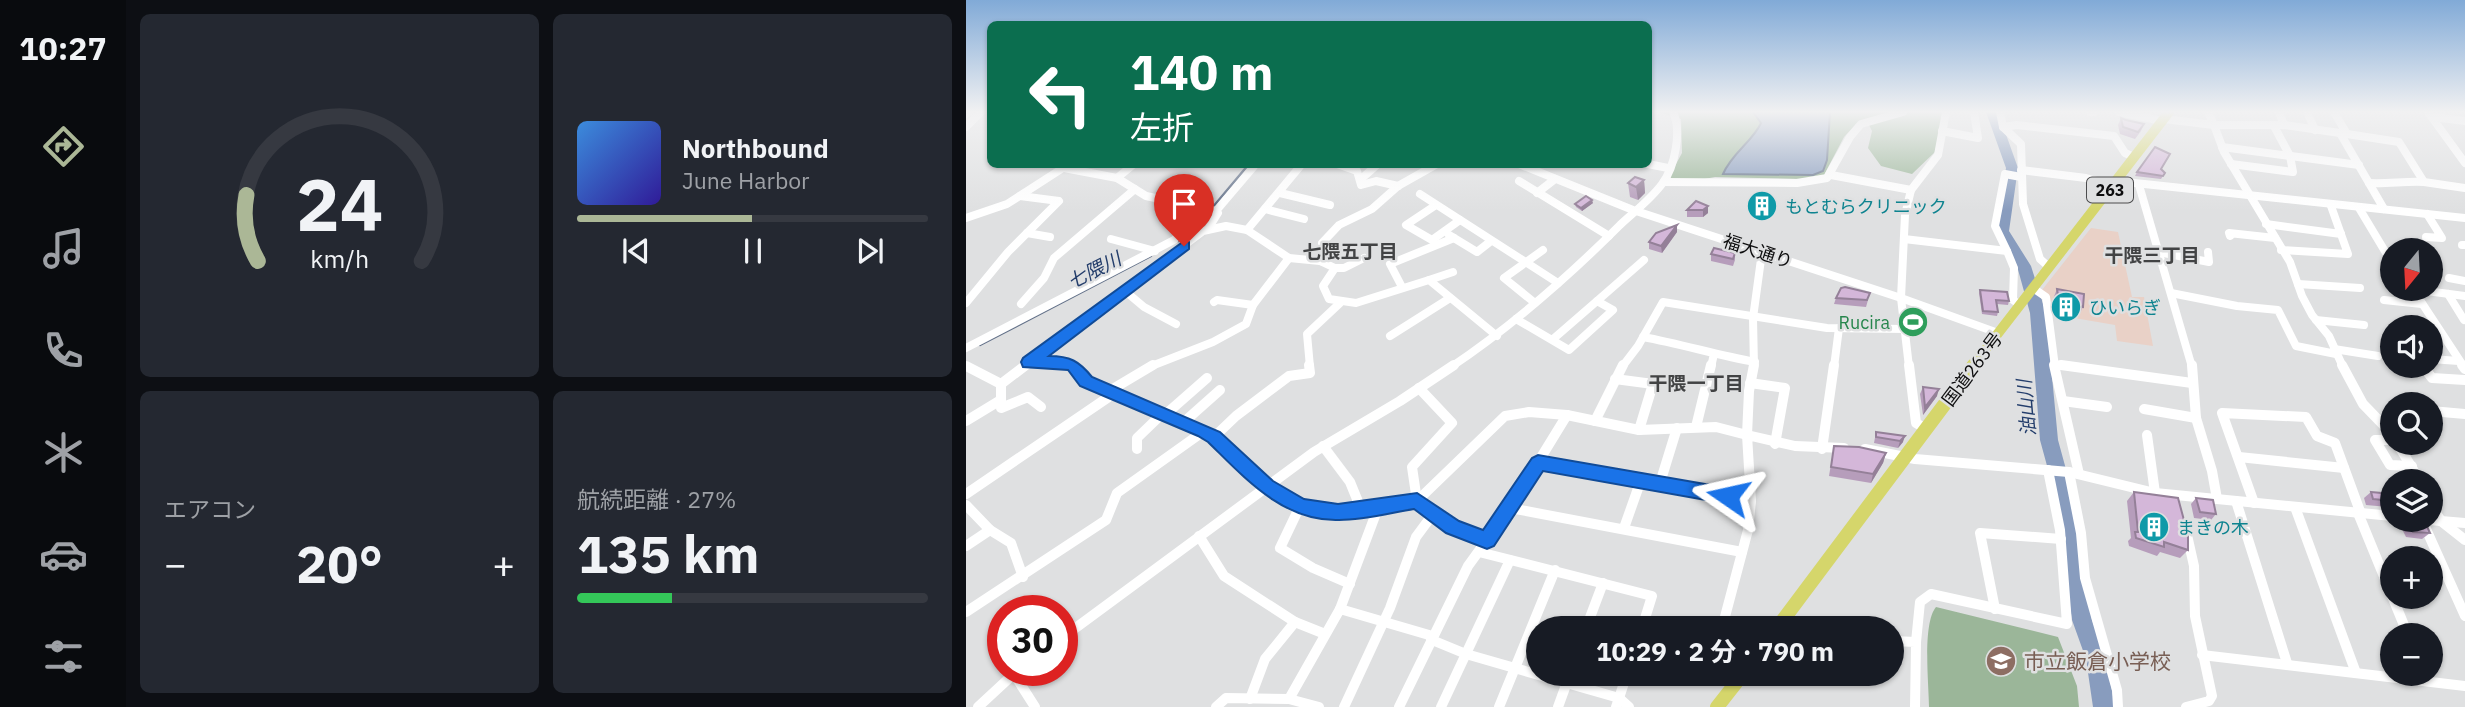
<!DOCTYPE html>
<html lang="ja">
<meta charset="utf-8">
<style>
body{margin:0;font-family:"IBM Plex Sans","Noto Sans JP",sans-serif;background:#242831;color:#f1f3f6;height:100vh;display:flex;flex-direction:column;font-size:26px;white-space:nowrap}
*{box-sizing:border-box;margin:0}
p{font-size:23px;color:#9ea1a6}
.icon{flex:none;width:38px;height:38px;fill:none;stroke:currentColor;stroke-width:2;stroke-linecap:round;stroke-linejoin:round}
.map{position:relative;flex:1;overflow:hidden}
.sheet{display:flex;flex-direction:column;gap:14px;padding:14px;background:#0d0f14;width:840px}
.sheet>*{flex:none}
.top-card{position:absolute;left:21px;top:21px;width:665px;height:147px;border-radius:10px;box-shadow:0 2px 5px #0004;background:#0b6e4f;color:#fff;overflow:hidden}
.needle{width:46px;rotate:198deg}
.controls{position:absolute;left:1414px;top:238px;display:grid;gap:14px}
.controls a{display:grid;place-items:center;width:63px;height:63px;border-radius:50%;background:#171b24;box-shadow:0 2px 5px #0004;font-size:35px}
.speed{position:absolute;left:21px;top:595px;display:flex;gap:14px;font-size:35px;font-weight:700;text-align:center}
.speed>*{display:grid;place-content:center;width:91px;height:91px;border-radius:50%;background:#171b24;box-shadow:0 2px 5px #0004;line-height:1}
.speed .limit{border:10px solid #d22;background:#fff;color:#111}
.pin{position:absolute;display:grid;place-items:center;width:60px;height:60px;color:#fff;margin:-72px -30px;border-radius:50% 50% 50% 0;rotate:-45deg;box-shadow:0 0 7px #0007}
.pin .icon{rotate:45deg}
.me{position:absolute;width:77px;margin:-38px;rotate:281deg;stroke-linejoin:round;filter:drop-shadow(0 0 5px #0008)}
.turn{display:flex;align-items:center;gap:24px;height:147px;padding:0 28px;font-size:32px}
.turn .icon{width:91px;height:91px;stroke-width:2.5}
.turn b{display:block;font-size:49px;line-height:60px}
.big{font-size:52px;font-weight:700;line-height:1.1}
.sheet .widget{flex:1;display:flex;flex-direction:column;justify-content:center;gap:10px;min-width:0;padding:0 24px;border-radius:10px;background:#242831}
.sheet .dial{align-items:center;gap:0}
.dial svg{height:182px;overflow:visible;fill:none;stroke:#363941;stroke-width:7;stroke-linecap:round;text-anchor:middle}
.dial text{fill:#f1f3f6;stroke:none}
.song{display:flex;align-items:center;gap:21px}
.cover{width:84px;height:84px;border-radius:10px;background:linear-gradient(135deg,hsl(210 70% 55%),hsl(250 70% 35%))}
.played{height:7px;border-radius:4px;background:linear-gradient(90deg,#abb796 50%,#363941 50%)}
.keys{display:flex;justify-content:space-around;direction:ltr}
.heat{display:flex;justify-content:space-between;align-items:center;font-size:38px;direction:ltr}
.charge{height:10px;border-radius:5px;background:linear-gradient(90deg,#34c759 27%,#363941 0)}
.sheet .tiles{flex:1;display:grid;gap:14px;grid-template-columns:repeat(2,1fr)}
.trip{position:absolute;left:560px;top:616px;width:378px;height:70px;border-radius:35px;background:#171b24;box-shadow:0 2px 5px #0004;font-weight:700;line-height:70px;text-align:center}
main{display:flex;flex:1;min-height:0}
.dock{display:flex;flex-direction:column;width:126px;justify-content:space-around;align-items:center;background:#090b0e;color:#9ea1a6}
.dock .icon{width:49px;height:49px}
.dock .selected{color:#abb796}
.dock b{font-size:32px;color:#f1f3f6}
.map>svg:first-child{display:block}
.medical{fill:#e9d1c7}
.green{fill:#9bb699}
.water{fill:#889cbe;stroke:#637189;stroke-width:2}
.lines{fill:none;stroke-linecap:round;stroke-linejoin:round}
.stream{stroke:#637189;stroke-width:2.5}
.river{fill:#889cbe;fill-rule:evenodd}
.minor-far1{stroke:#fff;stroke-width:8}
.minor{stroke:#fff;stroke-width:10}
.highway-far1{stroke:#d5d66b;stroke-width:10}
.highway{stroke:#d5d66b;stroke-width:14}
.wall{fill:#b69dbb}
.shaded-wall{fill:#948098}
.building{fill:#d4b7d9;stroke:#948098;stroke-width:2}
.route{fill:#1a73e8;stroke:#114b97;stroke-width:2}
.labels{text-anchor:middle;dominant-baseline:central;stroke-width:5;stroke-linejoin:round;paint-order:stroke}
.shield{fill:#dfe0e1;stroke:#4c4c4d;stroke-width:2}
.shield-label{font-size:16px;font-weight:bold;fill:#0d0d0e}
.culture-label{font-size:18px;fill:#0d838f;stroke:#dfe0e1;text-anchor:start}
.street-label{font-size:18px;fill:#0d0d0e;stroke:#dfe0e1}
.leisure-label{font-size:18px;fill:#27864d;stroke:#dfe0e1;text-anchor:end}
.neighbourhood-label{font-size:19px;font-weight:bold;fill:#424344;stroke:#dfe0e1}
.water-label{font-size:19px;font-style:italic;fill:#233d6b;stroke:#dfe0e1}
.near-education-label{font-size:21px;fill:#785e54;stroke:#dfe0e1;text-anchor:start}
</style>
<main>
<nav class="dock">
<b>10:27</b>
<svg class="icon selected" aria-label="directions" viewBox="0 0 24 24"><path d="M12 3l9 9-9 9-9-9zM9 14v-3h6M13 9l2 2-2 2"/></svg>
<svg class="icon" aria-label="music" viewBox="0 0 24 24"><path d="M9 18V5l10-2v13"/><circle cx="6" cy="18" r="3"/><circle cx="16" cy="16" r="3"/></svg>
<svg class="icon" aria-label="phone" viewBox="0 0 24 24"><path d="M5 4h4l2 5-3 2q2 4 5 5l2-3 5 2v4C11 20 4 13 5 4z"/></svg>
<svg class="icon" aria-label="climate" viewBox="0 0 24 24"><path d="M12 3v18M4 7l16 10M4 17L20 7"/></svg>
<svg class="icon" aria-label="car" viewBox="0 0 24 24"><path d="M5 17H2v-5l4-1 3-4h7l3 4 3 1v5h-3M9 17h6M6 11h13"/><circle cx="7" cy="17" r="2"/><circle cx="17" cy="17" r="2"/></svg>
<svg class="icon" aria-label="filters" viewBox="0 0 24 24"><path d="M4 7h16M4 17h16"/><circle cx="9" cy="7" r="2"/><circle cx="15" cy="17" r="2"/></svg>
</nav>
<section class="sheet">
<div class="tiles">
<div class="widget dial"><svg viewBox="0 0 100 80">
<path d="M14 69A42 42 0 1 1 86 69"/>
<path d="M14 69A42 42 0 0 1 9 40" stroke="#abb796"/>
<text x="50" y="56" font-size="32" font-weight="700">24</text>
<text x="50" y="72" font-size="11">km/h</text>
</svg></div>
<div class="widget">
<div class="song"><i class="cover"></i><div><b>Northbound</b><p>June Harbor</p></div></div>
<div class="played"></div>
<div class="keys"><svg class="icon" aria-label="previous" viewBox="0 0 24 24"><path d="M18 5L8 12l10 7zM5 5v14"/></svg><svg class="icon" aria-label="pause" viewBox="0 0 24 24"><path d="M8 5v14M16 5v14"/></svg><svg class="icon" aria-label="next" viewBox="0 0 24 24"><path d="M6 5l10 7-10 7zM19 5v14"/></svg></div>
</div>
<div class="widget"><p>エアコン</p>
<div class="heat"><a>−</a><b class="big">20°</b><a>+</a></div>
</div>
<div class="widget"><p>航続距離 · 27%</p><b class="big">135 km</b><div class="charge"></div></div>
</div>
</section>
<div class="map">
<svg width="1499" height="707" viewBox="0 0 1499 707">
<rect width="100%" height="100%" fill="#dfe0e1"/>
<!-- medical -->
<polygon class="medical" points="1125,228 1152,232 1166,297 1178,297 1187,346 1151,341 1149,325 1085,314 1084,297 1076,290"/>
<!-- green -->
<g class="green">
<polygon points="693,112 977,112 969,152 946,174 915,166 902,148 906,131 903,125 890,124 878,137 858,175 839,179 749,177 717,183 703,177 716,153 715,119"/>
<path d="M 970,607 L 1092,637 L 1111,686 L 1113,707 L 963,707 C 963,685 956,624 970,607 Z"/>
</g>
<!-- water -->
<path class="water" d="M 787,112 L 864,112 L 861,160 L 857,171 L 847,175 L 757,174 C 766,153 787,141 795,123 Z"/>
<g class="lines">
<!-- stream -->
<g class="stream">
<polyline points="247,207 283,164"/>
<polyline points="212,241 240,215"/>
<polyline points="14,345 185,256"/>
</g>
<!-- river -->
<polygon class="river" points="1020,112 1032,112 1052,168 1043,231 1065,266 1080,313 1092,440 1104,484 1126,620 1140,659 1149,707 1127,707 1120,659 1106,620 1086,484 1074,440 1064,313 1051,266 1029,231 1040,168"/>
<!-- minor-far1 -->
<g class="minor-far1">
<polyline points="1034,112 1037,127 1055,144 1057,204 1074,259 1083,267"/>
<polyline points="1124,112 1128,112"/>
<polyline points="1153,112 1196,121"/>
<polyline points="1242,112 1248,125 1318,125 1381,134 1368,112"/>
<polyline points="1313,112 1318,125"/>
<polyline points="1341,112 1349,130"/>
<polyline points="1462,112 1499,163"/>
<polyline points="0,114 3,112"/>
<polyline points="1467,117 1499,121"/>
<polyline points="1198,119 1248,125 1258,152 1324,262 1336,296 1346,315 1363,336 1377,367"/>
<polyline points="0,127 15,112"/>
<polyline points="1037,127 1051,125 1148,136 1159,153 1168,157"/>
<polyline points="976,131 1012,138 1008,112"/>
<polyline points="1374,133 1418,209"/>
<polyline points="1381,134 1433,142 1458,182 1499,188"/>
<polyline points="1256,147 1393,165"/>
<polyline points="371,164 391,171 395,185 410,181 432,186"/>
<polyline points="553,164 667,210 935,298 1032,333"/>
<polyline points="682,164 702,168"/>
<polyline points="1265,164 1327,172 1324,156 1308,126"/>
<polyline points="98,168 151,178 180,196 250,211"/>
<polyline points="1055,170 1120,178 1147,185"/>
<polyline points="865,175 945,190"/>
<polyline points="151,178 168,164"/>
<polyline points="395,179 412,164"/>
<polyline points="553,181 643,236"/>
<polyline points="1150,181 1499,218"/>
<polyline points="698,182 831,183 861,178 884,137 895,124 937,112"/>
<path d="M 1403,183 C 1422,184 1439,181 1458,182"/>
<polyline points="1173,185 1226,367"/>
<polyline points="314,193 364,205"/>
<polyline points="571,193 589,179"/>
<polyline points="454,194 592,283"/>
<polyline points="470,205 440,225 466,240 494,220"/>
<polyline points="1393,208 1426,263"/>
<polyline points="299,209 338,219"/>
<polyline points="0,218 41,204 100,166"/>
<polyline points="1300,224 1375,234"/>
<polyline points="242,229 252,213 250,211 290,164"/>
<polyline points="281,230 336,164"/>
<polyline points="61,233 84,237"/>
<polyline points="483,235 511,252 525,241"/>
<polyline points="1264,236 1263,233 1309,238"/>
<polyline points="1460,237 1476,238 1461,214"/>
<polyline points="145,239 189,251"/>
<polyline points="938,239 1041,251 1048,268 1047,300 1054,305"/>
<polyline points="1496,245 1499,245"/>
<polyline points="1315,250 1382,254 1365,206"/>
<polyline points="1041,251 1029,226 1039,174 1055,177"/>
<polyline points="1193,252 1243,262 1242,252"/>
<polyline points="354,261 361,250 356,243 373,225 406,209 432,186 471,164"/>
<polyline points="369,268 378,268 398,258"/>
<polyline points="1483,278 1499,281"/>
<polyline points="463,280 487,272"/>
<polyline points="1332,284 1394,288"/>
<polyline points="436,287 424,264 488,238"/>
<polyline points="1067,288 1080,297 1089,367"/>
<polyline points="1445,289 1499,296"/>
<polyline points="159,291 178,307 210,324"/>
<polyline points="1448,291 1498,367"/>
<polyline points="1205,293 1271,306 1312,310 1330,346 1370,354"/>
<polyline points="1482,294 1498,320"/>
<polyline points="1418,300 1456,304"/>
<polyline points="631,301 678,260"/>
<polyline points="248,302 251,300 287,305"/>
<polyline points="0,303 42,252 93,201 54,196"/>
<polyline points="569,303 538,278 577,250"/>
<polyline points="55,304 78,278 88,258 169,189"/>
<polyline points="550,319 603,350 647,310 631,301 586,340"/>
<polyline points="1350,320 1398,325"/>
<polyline points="424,336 484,298"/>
<path d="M 677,337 C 715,344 751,355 789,362"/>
<polyline points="0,348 208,240 241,209"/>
<polyline points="1368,349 1412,356"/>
<polyline points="1465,359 1493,361"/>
<polyline points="63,362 96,362 108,367"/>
<polyline points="1088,364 1108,367"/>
<polyline points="58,367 237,231 260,226 281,230 323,258 354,261 369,268 357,286 363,299 390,303 463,280 531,336"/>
<polyline points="183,367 247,342 280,324 287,305 323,258"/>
<polyline points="344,367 341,334 374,303"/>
<path d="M 485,367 C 546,326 602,277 654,225 C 668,212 685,199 696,184 C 709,167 716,131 707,112"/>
<polyline points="656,367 672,346 697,302 861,328 939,329"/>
<polyline points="745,367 748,354"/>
<polyline points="788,367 787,318 796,252"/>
<polyline points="868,367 873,328"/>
<polyline points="943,367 935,298 939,215 945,190 972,155 980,112"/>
</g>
<!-- minor -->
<g class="minor">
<polyline points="60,365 35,384 35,408 62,397 75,407"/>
<polyline points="104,365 120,382 150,392 248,437 300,486 334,506 372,512 451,501 539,416 563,412 601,415 544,508 502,566 433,707"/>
<polyline points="943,365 950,423 960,429"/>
<polyline points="1088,365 1113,474"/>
<polyline points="1095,365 1226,383"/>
<polyline points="1226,365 1230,418 1246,471 1251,499"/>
<polyline points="1376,365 1397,404 1426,434"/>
<polyline points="1496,365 1499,369"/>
<polyline points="0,366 35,384"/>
<polyline points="1457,366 1466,378 1499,380"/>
<polyline points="649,379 687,384 673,430"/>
<polyline points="784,383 819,388 809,444"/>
<polyline points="145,390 187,365"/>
<polyline points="1097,401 1141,407"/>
<polyline points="1178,409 1230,418"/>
<polyline points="1465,411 1499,414"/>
<polyline points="200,414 241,378"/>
<polyline points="601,415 673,430 750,427 781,435 783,391 788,365"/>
<polyline points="0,421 33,401"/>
<polyline points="629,421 657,365"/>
<polyline points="218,422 254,390"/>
<polyline points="730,427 745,365"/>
<polyline points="1181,435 1189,493"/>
<polyline points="248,437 270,416 323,376 344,373 343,365"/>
<polyline points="1426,440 1409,440 1424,465 1446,466"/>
<polyline points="1431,443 1454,481"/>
<polyline points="357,446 384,482 395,509"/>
<polyline points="171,449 171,438 197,413"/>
<polyline points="856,449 868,365"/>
<polyline points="899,449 949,459 1103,472 1189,493 1426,516"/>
<polyline points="1273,457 1378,468"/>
<polyline points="572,463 785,501"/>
<polyline points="1103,472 1115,533 1119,578 1151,690 1152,707"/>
<polyline points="694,483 711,428"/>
<polyline points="0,494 150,392"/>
<polyline points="1270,501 1321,663"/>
<polyline points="1288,503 1256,413 1340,417 1351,436 1369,443 1395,514"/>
<polyline points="0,505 24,530 45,543 57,577"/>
<polyline points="1465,505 1475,521 1499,540"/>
<polyline points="334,506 314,548 347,568 384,584"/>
<polyline points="1329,507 1390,673"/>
<polyline points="544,508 776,552"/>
<polyline points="1392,513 1442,635"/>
<polyline points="467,514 487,527 521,540"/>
<polyline points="1456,520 1499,616"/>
<polyline points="1463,520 1499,523"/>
<polyline points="1219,526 1228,566 1229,616 1246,696 1243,701 1220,707"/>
<polyline points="658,528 675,480"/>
<polyline points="233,536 258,576 329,622 359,634"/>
<polyline points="0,546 24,530"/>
<polyline points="513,552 686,596 676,628"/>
<polyline points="374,609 412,508"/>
<polyline points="1029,609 1014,533 1095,539"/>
<polyline points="0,612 140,520 151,493 238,431"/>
<polyline points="620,628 637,583"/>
<polyline points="756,628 782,530 785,501 781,435 829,446 878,448"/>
<polyline points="96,638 348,452 434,401 488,365"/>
<polyline points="926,641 950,642 949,707"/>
<polyline points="950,642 954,602 965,594 1101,624 1094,530 1082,470"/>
<polyline points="1236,655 1499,686"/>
<polyline points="48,674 69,707"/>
<polyline points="758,674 766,688"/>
<polyline points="284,699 299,659 329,622"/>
<polyline points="323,699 374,609 463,635 466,640 500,654 653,698 663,707"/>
<polyline points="12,707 52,670"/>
<polyline points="250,707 260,698 323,699 353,707"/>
<polyline points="378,707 424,608 450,537 467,514 451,501 446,467 486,423 453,388"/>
<polyline points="475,707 544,560"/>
<polyline points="533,707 589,570"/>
<polyline points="592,707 604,674"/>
<polyline points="650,707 661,674"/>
</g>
<!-- highway-far1 -->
<polyline class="highway-far1" points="1006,367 1203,112"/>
<!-- highway -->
<g class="highway">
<polyline points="811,628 1008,365"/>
<polyline points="751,707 777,674"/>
</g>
</g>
<!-- wall -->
<g class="wall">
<polygon points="1155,118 1178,124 1175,131 1169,139 1154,134 1152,125"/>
<polygon points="1195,169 1199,173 1195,179 1169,176 1171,172"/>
<polygon points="678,180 679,193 672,200 664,197 662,183"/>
<polygon points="788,195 804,209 796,212 787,202"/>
<polygon points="730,201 742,213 737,217 721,217 721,210"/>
<polygon points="627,203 616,211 610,207 609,204"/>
<polygon points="711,232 696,253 683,249 683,242"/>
<polygon points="769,253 769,260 767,266 745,261 745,254"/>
<polygon points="1091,289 1117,307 1112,317 1089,312 1087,299"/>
<polygon points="1014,290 1043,301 1042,305 1031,304 1032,312 1031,316 1016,314 1013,293"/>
<polygon points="870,298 902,300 900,307 868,304"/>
<polygon points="957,387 971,396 957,415 954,394"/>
<polygon points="910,432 937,442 932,448 908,443"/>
<polygon points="868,446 920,453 917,463 905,483 863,476"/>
<polygon points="1168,492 1222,550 1214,558 1194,552 1191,556 1163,546 1162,541 1165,538 1161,501"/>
<polygon points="1405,492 1426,494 1426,504 1422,507 1400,505 1398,498"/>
<polygon points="1230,498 1250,514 1245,520 1228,518 1225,504"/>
<polygon points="1437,520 1458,520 1464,533 1456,539 1440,537 1433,523"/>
</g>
<!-- shaded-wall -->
<g class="shaded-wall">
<polygon points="678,180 679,193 672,200 670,187"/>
<polygon points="626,200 627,203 616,211 615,208"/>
<polygon points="805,202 804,209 796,212 796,205"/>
<polygon points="742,206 742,213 737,217 737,210"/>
<polygon points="711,225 711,232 696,253 695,246"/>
<polygon points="973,389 971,396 957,415 959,407"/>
<polygon points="939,436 937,442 932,448 934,441"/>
<polygon points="920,453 917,463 905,483 907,474"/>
</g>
<!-- building -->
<g class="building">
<polygon points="1155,118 1160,120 1178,124 1172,132 1157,127"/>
<polygon points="1189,147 1204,154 1195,169 1199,173 1197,176 1171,172"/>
<polygon points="669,177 678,180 670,187 662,183"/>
<polygon points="796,192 805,202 796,205 788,195"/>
<polygon points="620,196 626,200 615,208 609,204"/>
<polygon points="730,201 742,206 737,210 721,210"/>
<polygon points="711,225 695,246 683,242 690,233"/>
<polygon points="748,248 769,253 767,259 745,254"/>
<polygon points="879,287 904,293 901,300 870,298 875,288"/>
<polygon points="1091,289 1118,294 1117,307 1093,302"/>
<polygon points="1014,290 1041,292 1043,301 1030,300 1032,312 1017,311"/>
<polygon points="957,387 973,389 959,407"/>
<polygon points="910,432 939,436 934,441 910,437"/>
<polygon points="868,446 893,447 920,453 907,474 865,467"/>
<polygon points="1168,492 1212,498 1222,535 1222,550 1198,542 1198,547 1170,538 1169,532 1172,532"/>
<polygon points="1405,492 1426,494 1426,501 1407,499"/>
<polygon points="1230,498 1247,500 1250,514 1234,512"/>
<polygon points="1442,520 1458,520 1464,533 1447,532"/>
</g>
<!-- sky -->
<linearGradient id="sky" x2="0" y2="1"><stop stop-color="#81aad7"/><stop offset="0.53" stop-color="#f1f1f2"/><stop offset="1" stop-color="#f1f1f2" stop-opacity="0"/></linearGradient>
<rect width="1499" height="211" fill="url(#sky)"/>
<!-- route -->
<path class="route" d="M 218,241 L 223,242 L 223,249 L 83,356 C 104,356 113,361 126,377 L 254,432 L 307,481 L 338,499 L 372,504 L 451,493 L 493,521 L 517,530 L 566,458 L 572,455 L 762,488 L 769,491 L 772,496 L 769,502 L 762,504 L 577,471 L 528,546 L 521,549 L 480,533 L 448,509 C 424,513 398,520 373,520 C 317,522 278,477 242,442 L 232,436 L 114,386 L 102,370 L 57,367 L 55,362 L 57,358 Z"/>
<!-- icons -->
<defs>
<g id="building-disc" transform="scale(1.575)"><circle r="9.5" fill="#0f9aa8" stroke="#dfe0e1"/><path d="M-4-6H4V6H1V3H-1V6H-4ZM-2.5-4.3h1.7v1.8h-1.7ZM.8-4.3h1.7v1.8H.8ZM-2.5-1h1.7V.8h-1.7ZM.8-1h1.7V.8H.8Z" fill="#fff"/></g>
<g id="stadium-disc" transform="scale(1.575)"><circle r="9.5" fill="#2e9e5b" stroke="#dfe0e1"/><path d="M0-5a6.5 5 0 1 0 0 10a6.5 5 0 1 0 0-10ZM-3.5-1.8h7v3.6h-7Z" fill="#fff"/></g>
<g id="school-disc" transform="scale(1.575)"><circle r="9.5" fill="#8d6e63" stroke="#dfe0e1"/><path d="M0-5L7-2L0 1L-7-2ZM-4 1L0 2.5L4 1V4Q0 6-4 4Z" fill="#fff"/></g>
</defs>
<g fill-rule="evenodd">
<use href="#building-disc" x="796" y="206"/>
<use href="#building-disc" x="1100" y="307"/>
<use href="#stadium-disc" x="947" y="322"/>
<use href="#building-disc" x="1188" y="527"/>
<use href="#school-disc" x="1035" y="661"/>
</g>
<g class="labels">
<!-- shield labels -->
<rect class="shield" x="1121" y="177.5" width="46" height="25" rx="5"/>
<g class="shield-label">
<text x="1144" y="190">263</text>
</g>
<!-- culture labels -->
<g class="culture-label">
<text x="819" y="206">もとむらクリニック</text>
<text x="1123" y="307">ひいらぎ</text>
<text x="1211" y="527">まきの木</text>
</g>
<!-- street labels -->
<g class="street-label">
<text transform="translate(792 251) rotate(18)">福大通り</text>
<text transform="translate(1006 369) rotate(-53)">国道263号</text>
</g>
<!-- leisure labels -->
<g class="leisure-label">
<text x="924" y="322">Rucira</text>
</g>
<!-- neighbourhood labels -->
<g class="neighbourhood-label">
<text x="384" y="251">七隈五丁目</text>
<text x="1186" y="255">干隈三丁目</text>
<text x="730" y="383">干隈一丁目</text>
</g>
<!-- water labels -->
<g class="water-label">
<text transform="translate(128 270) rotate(-27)">七隈川</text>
<text transform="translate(1060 408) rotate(-95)">油山川</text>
</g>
<!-- near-education labels -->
<g class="near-education-label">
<text x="1058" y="661">市立飯倉小学校</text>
</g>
</g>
</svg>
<div class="controls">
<a><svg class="needle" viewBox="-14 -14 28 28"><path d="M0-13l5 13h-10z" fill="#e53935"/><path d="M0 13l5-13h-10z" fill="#9ea1a6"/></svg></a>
<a><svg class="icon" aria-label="sound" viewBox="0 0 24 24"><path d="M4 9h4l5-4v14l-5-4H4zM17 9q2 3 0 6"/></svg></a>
<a><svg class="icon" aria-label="search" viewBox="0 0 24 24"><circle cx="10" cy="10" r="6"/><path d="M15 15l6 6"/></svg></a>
<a><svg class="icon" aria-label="layers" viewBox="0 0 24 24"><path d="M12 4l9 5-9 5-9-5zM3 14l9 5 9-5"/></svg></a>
<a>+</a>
<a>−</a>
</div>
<div class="speed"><div class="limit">30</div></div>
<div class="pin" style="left:218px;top:246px;background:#d93025"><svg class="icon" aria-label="arrive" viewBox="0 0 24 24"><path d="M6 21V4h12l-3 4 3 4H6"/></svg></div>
<svg class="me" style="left:762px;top:496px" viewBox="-20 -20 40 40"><path d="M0-17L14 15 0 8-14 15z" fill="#1a73e8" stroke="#fff" stroke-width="4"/></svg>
<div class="trip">10:29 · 2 分 · 790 m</div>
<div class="top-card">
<div class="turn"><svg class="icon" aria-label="left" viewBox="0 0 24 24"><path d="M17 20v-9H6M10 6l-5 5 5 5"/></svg><div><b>140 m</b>左折</div></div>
</div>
</div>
</main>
